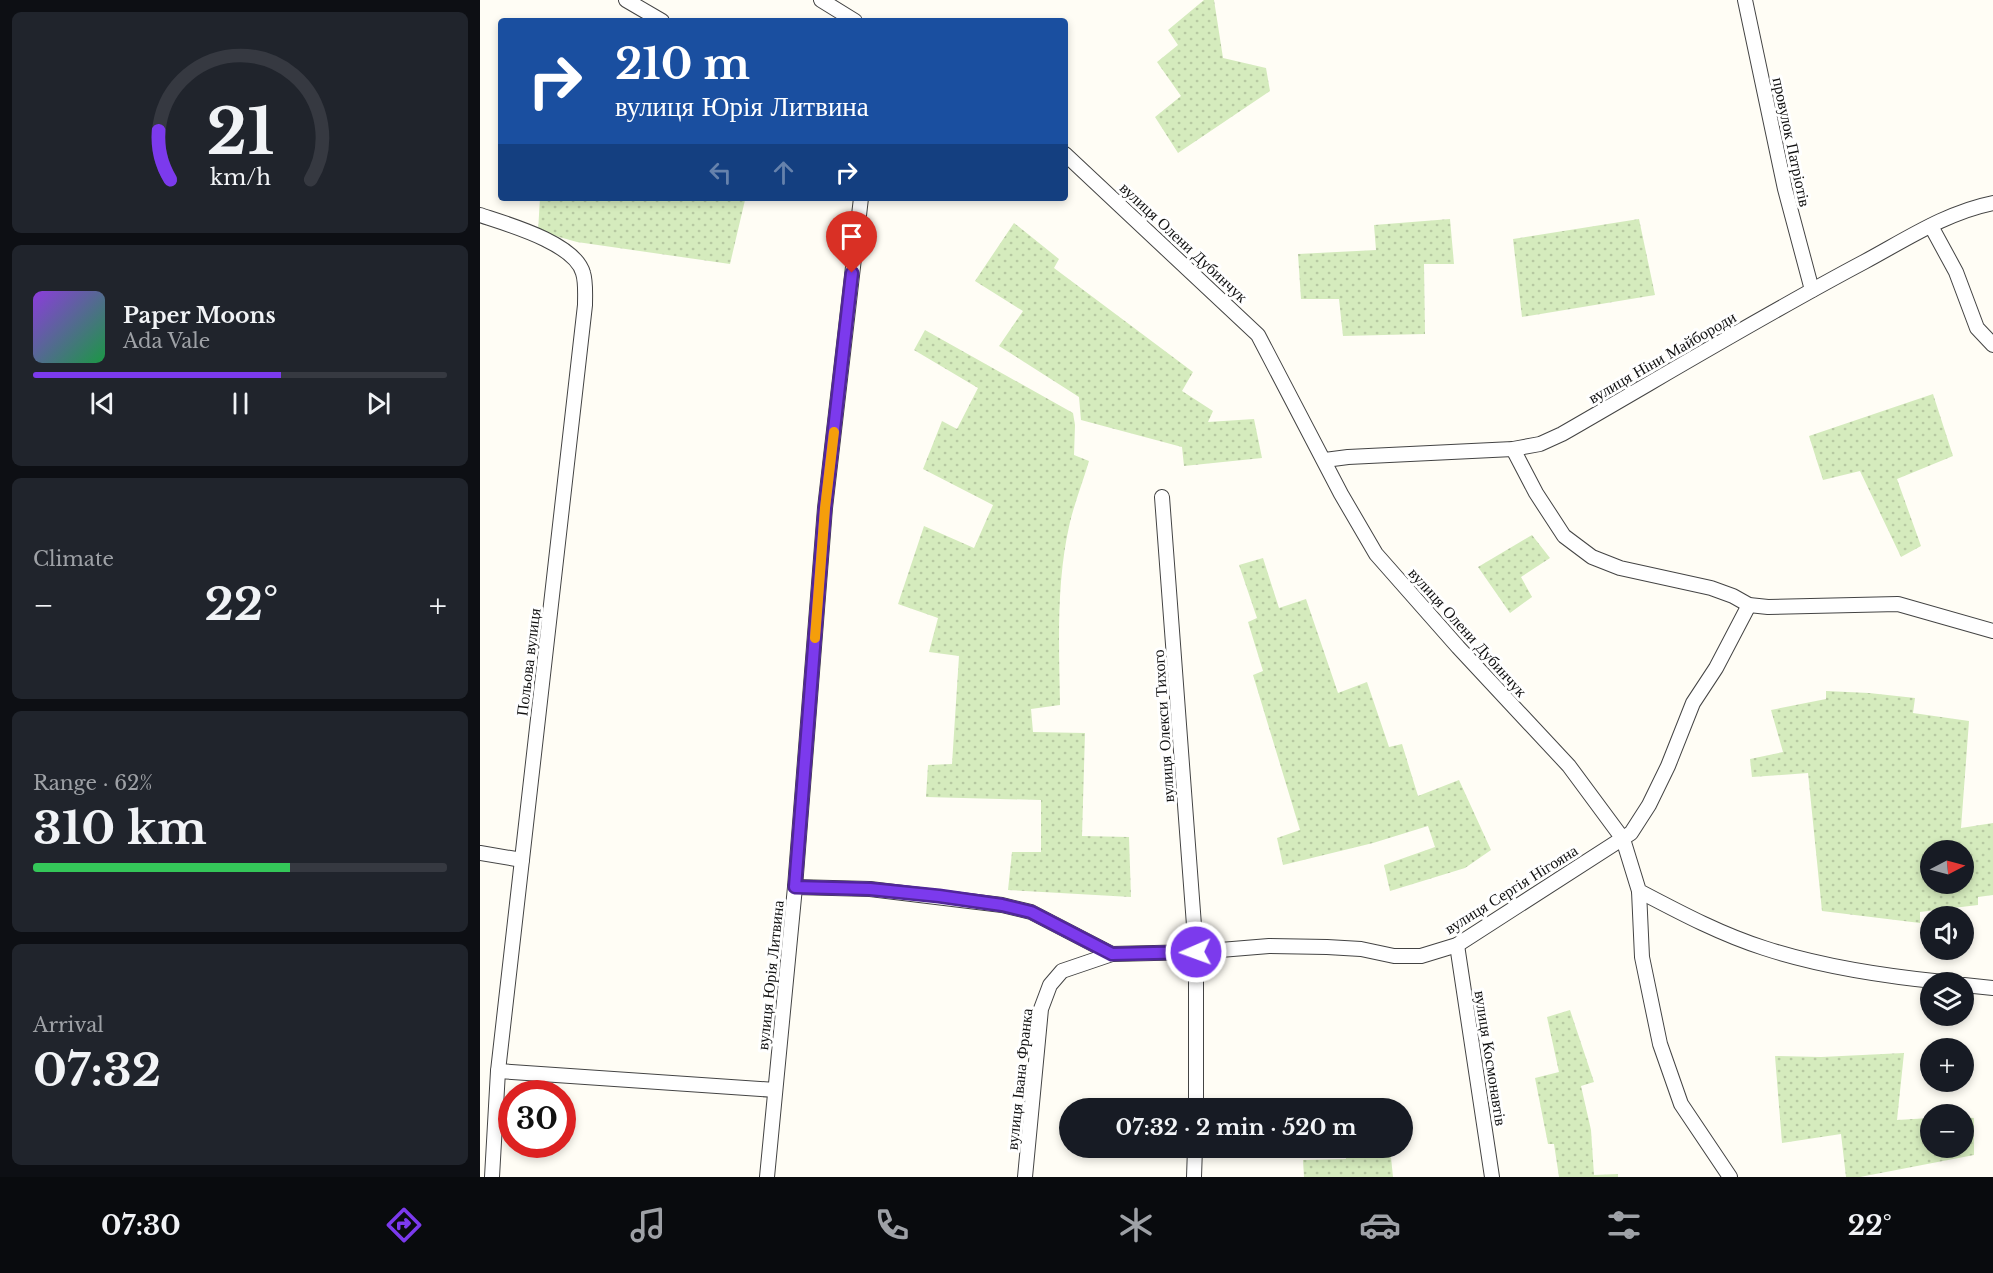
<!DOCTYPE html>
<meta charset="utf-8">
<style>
body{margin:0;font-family:"Libre Baskerville",serif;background:#20242c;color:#f1f3f6;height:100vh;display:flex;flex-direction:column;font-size:22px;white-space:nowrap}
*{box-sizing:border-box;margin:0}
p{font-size:20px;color:#9ea1a6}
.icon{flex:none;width:33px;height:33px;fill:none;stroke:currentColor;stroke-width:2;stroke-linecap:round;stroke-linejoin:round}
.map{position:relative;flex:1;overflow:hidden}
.side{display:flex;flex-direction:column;gap:12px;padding:12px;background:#0d0f14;width:480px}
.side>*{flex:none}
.hud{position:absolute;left:18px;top:18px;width:570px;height:183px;border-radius:6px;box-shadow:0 3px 9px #0003;background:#1a4fa0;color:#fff;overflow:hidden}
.needle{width:39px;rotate:84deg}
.buttons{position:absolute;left:1440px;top:840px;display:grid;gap:12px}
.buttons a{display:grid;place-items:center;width:54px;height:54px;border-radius:50%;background:#171b24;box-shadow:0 3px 9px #0003;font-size:30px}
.speed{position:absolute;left:18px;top:1080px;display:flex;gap:12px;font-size:30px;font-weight:700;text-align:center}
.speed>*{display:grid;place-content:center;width:78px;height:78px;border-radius:50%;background:#171b24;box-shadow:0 3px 9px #0003;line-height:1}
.speed .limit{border:9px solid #d22;background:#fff;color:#111}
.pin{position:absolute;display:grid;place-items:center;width:51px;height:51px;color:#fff;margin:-62px -26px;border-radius:50% 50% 50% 0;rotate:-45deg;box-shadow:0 0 6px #0007}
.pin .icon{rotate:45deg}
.me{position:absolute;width:66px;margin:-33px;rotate:268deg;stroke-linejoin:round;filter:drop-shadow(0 0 4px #0008)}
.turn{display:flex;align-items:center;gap:21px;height:126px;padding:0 18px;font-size:27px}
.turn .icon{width:78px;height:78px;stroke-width:2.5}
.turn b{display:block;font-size:42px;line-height:51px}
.lanes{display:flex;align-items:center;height:57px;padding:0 18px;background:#0003;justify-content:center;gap:30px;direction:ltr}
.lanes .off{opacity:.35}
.big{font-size:45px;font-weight:800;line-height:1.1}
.side .card{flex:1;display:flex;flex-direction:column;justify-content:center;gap:9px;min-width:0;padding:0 21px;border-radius:9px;background:#20242c}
.side .dial{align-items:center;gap:0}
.dial svg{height:156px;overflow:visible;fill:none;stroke:#363941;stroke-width:7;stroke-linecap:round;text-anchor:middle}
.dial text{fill:#f1f3f6;stroke:none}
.song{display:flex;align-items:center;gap:18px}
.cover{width:72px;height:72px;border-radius:9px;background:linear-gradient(135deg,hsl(270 70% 55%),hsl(140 70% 35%))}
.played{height:6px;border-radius:3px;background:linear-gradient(90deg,#7c3aed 60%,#363941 60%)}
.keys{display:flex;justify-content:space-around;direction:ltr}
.heat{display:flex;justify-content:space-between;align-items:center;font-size:33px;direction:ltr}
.charge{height:9px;border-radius:4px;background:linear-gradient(90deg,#34c759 62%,#363941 0)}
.trip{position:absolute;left:579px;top:1098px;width:354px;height:60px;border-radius:30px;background:#171b24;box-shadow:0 3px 9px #0003;font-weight:800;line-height:60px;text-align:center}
.dock{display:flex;height:96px;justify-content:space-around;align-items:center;background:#090b0e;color:#9ea1a6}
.dock .icon{width:42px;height:42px}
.dock .on{color:#7c3aed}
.dock b{font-size:27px;color:#f1f3f6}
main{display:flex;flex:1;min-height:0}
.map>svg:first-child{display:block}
.grass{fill:url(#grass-dots);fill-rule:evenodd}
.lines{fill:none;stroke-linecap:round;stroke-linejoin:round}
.minor-casing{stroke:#444;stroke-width:16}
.minor{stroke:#fff;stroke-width:14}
.route-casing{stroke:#51269a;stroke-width:15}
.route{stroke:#7c3aed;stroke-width:10}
.slow{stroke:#f59e0b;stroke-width:10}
.labels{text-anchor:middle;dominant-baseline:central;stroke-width:6;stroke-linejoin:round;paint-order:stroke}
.street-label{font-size:16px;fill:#111;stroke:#fff}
</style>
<main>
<section class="side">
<div class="card dial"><svg viewBox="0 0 100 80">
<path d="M14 69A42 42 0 1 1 86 69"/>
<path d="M14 69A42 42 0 0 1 8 44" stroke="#7c3aed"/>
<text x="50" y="56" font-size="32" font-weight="700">21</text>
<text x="50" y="72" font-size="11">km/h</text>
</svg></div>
<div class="card">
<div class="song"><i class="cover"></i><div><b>Paper Moons</b><p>Ada Vale</p></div></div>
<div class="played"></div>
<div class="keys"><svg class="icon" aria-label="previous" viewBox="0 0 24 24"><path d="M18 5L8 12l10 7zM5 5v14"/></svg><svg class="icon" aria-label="pause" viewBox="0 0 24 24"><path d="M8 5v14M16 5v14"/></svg><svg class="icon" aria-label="next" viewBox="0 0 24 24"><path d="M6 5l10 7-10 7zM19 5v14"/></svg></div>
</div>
<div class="card"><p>Climate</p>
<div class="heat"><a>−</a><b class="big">22°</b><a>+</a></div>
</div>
<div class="card"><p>Range · 62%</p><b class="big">310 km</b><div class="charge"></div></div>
<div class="card"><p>Arrival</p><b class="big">07:32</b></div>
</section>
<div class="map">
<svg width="1513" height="1177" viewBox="0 0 1513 1177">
<defs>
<pattern id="grass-dots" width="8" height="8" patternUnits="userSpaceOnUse" patternTransform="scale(1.5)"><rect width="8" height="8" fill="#d5ebbd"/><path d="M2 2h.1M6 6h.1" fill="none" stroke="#b6c8a1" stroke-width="1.8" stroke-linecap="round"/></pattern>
</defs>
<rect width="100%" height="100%" fill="#fffdf5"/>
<!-- grass -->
<g class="grass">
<polygon points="724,0 734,0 743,58 786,68 790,91 698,153 675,117 701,96 677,62 698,45 688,30"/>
<polygon points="60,198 251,198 265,200 250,264 97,242 58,231"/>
<polygon points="970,219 974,264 944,264 945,334 863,336 859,299 821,299 818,254 896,250 894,225"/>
<polygon points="1159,219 1175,295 1042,317 1033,239"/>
<polygon points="534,223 579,259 574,268 713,372 702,391 733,411 728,422 774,419 782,458 704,466 702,447 601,420 599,397 519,346 543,311 495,281"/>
<path d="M 445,330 L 593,413 L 595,425 L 594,455 L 609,461 C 603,481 595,502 590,522 C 576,582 579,644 580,705 L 551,709 L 553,732 L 605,733 L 602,836 L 649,837 L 651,897 L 528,890 L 532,852 L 561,852 L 561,800 L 446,797 L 448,765 L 472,764 L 479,656 L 449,652 L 458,618 L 418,604 L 444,526 L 494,548 L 513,505 L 443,469 L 462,421 L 477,429 L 498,388 L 434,350 Z"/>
<polygon points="1453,394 1473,456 1417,479 1441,546 1421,557 1380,471 1343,480 1329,436"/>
<polygon points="1052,535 1070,558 1041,577 1052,597 1030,613 998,567"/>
<polygon points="783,558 799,608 826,599 858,693 887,682 909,747 922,744 938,796 979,780 1011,850 985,868 910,891 904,865 955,847 948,826 893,843 803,865 797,838 820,830 773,675 783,671 768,622 777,618 759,565"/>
<path d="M 1346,691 L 1389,693 L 1435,698 L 1433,713 L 1489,721 L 1481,828 L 1513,823 L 1513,895 L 1498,897 L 1498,905 L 1440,912 L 1440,923 L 1342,911 L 1328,773 L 1272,777 L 1270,759 L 1303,752 L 1291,710 L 1346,699 ZM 1450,850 L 1484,850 L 1484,884 L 1450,884 Z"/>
<polygon points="1090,1010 1114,1082 1101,1086 1111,1130 1114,1175 1138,1174 1138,1177 1079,1177 1074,1144 1068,1144 1055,1078 1079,1072 1067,1017"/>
<polygon points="1424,1053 1417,1120 1450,1118 1450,1148 1484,1148 1484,1117 1494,1118 1494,1155 1380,1177 1366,1177 1361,1134 1302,1143 1295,1056 1341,1057"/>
<polygon points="898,1103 900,1108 813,1108 813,1104"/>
<polygon points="865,1148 910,1148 913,1177 824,1177 823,1160 866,1159"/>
</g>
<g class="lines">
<!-- minor casing -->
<g class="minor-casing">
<g id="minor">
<polyline points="146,0 182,21"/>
<polyline points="341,0 375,21"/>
<polyline points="1265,0 1305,189 1332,290"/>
<path d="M 585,154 L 778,335 L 861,494 L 896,554 L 978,647 L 1089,766 L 1143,839 L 1159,891 C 1199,912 1240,934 1284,948 C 1342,967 1403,976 1463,982"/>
<path d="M 0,215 C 27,224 95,243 103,273 C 106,282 105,295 105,305 L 18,1071 L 12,1177"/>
<polyline points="1451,226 1476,272 1497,328 1513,345"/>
<polyline points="1033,449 1056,493 1084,536 1112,557 1140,568 1231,588 1253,596 1269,605 1288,607 1418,604 1513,631"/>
<path d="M 845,460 L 868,457 L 1033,449 L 1060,444 L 1082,434 C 1183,376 1282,316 1384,262 C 1425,240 1467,212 1513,203"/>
<polyline points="682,497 716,952 716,1108"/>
<polyline points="0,853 42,860"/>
<polyline points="315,887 390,889 522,905 551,912 632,954 716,952 789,946 847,947 881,949 914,956 941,956 977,945 1151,833 1169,805 1188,766 1213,703 1236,668 1269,605"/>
<polyline points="1159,891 1162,957 1180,1044 1201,1104 1250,1177"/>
<polyline points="977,945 1012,1177"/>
<polyline points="1484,985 1513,988"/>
<polyline points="18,1071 295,1090"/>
<polyline points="287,1177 315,887 345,508 381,198"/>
<polyline points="545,1177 561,1009 570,985 582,971 632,954"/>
<polyline points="714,1177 715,1148"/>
</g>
</g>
<!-- minor -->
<use href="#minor" class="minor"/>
</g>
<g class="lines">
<!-- route casing -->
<g class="route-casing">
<polyline id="route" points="372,273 345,508 315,887 390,889 459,896 522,905 551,912 632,954 716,952"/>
</g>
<!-- route -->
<use href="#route" class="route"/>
<!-- slow -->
<polyline class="slow" points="335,638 345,508 354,432"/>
</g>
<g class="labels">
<!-- street labels -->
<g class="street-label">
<text transform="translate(1312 142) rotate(78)">провулок Патріотів</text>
<text transform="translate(704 242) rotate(43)">вулиця Олени Дубинчук</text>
<text transform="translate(1182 357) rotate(-30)">вулиця Ніни Майбороди</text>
<text transform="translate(988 632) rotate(48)">вулиця Олени Дубинчук</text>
<text transform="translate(48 662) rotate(-83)">Польова вулиця</text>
<text transform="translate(683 726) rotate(-94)">вулиця Олекси Тихого</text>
<text transform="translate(1031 889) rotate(-32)">вулиця Сергія Нігояна</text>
<text transform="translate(290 975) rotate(-84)">вулиця Юрія Литвина</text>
<text transform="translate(1011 1058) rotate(81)">вулиця Космонавтів</text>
<text transform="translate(539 1079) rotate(-84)">вулиця Івана Франка</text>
</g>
</g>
</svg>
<div class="buttons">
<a><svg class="needle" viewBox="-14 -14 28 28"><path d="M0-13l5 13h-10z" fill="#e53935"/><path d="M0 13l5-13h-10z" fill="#9ea1a6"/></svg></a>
<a><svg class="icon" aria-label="sound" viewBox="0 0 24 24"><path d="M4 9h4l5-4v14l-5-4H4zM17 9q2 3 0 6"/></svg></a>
<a><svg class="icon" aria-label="layers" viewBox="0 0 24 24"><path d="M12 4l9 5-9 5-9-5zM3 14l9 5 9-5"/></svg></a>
<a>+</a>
<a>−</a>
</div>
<div class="speed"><div class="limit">30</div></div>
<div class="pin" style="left:372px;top:273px;background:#d93025"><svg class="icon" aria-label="arrive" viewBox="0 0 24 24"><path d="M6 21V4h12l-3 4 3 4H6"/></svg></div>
<svg class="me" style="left:716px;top:952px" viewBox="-20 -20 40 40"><circle r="17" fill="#7c3aed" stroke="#fff" stroke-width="3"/><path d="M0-11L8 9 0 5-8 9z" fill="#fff"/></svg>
<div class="trip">07:32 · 2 min · 520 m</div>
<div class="hud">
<div class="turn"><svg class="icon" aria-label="right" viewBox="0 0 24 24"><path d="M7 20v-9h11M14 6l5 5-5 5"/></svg><div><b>210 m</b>вулиця Юрія Литвина</div></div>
<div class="lanes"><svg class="icon off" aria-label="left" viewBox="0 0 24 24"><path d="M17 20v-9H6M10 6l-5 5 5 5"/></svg><svg class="icon off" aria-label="ahead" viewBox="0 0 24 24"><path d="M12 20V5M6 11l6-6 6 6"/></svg><svg class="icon" aria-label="right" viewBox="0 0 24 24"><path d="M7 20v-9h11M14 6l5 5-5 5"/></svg></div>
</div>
</div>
</main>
<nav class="dock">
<b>07:30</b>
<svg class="icon on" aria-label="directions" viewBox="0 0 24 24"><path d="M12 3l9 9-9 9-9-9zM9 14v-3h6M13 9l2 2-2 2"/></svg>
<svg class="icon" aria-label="music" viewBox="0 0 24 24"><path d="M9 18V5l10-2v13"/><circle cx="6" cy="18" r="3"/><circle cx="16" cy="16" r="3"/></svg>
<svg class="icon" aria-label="phone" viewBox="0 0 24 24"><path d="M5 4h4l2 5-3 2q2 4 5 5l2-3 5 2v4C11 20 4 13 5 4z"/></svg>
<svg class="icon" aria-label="climate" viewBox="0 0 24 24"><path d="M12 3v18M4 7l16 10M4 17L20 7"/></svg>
<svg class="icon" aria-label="car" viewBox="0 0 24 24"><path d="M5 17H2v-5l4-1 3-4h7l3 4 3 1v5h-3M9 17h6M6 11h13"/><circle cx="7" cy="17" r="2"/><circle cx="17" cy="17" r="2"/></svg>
<svg class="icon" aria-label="filters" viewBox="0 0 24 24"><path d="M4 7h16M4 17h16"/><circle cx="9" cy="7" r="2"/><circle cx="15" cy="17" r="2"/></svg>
<b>22°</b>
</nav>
